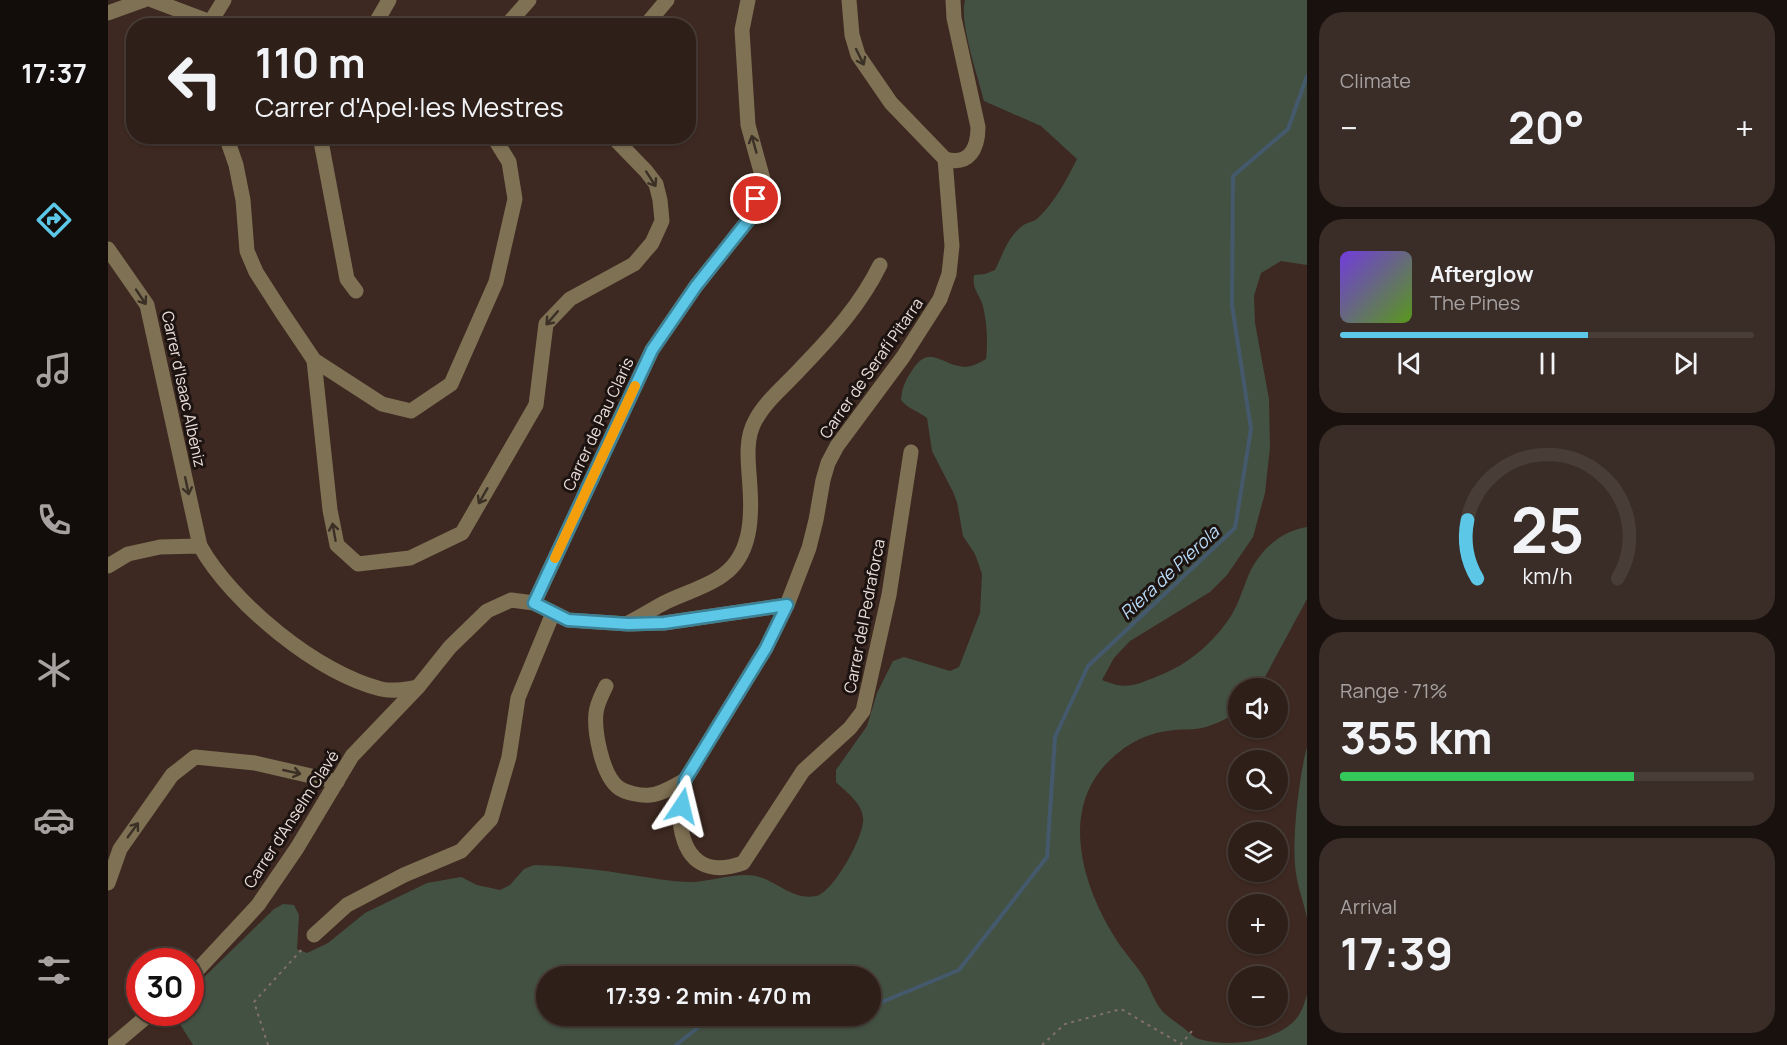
<!DOCTYPE html>
<meta charset="utf-8">
<style>
body{margin:0;font-family:Manrope,sans-serif;background:#3a2c26;color:#f1f3f6;height:100vh;display:flex;flex-direction:column;font-size:22px;white-space:nowrap}
*{box-sizing:border-box;margin:0}
p{font-size:20px;color:#a7a2a2}
.icon{flex:none;width:33px;height:33px;fill:none;stroke:currentColor;stroke-width:2;stroke-linecap:round;stroke-linejoin:round}
.map{position:relative;flex:1;overflow:hidden}
.sheet{display:flex;flex-direction:column;gap:12px;padding:12px;background:#19110e;width:480px}
.sheet>*{flex:none}
.hud{position:absolute;left:18px;top:18px;width:570px;height:126px;border-radius:24px;box-shadow:0 2px 4px #0004,0 0 0 2px #493d38;background:#2e1f19;color:#f1f3f6;overflow:hidden}
.controls{position:absolute;left:1120px;top:678px;display:grid;gap:12px}
.controls a{display:grid;place-items:center;width:60px;height:60px;border-radius:50%;background:#2e1f19;box-shadow:0 2px 4px #0004,0 0 0 2px #493d38;font-size:30px}
.speed{position:absolute;left:18px;top:948px;display:flex;gap:12px;font-size:30px;font-weight:700;text-align:center}
.speed>*{display:grid;place-content:center;width:78px;height:78px;border-radius:50%;background:#2e1f19;box-shadow:0 2px 4px #0004,0 0 0 2px #493d38;line-height:1}
.speed .limit{border:9px solid #d22;background:#fff;color:#111}
.pin{position:absolute;display:grid;place-items:center;width:51px;height:51px;color:#fff;margin:-26px;border:3px solid #fff;border-radius:50%;box-shadow:0 2px 6px #0007}
.me{position:absolute;width:66px;margin:-33px;rotate:10deg;stroke-linejoin:round;filter:drop-shadow(0 0 4px #0008)}
.turn{display:flex;align-items:center;gap:21px;height:126px;padding:0 30px;font-size:27px}
.turn .icon{width:78px;height:78px;stroke-width:2.5}
.turn b{display:block;font-size:42px;line-height:51px}
.big{font-size:45px;font-weight:700;line-height:1.1}
.sheet .widget{flex:1;display:flex;flex-direction:column;justify-content:center;gap:9px;min-width:0;padding:0 21px;border-radius:24px;background:#3a2c26}
.sheet .dial{align-items:center;gap:0}
.dial svg{height:156px;overflow:visible;fill:none;stroke:#493d38;stroke-width:7;stroke-linecap:round;text-anchor:middle}
.dial text{fill:#f1f3f6;stroke:none}
.song{display:flex;align-items:center;gap:18px}
.cover{width:72px;height:72px;border-radius:9px;background:linear-gradient(135deg,hsl(260 70% 55%),hsl(90 70% 35%))}
.played{height:6px;border-radius:3px;background:linear-gradient(90deg,#5cc7e7 60%,#493d38 60%)}
.keys{display:flex;justify-content:space-around;direction:ltr}
.heat{display:flex;justify-content:space-between;align-items:center;font-size:33px;direction:ltr}
.charge{height:9px;border-radius:4px;background:linear-gradient(90deg,#34c759 71%,#493d38 0)}
.trip{position:absolute;left:428px;top:966px;width:345px;height:60px;border-radius:30px;background:#2e1f19;box-shadow:0 2px 4px #0004,0 0 0 2px #493d38;font-weight:700;line-height:60px;text-align:center}
main{display:flex;flex:1;min-height:0}
.tabs{display:flex;flex-direction:column;width:108px;justify-content:space-around;align-items:center;background:#120c0a;color:#a7a2a2}
.tabs .icon{width:42px;height:42px}
.tabs .on{color:#5cc7e7}
.tabs b{font-size:27px;color:#f1f3f6}
.map>svg:first-child{display:block}
.green{fill:#435142;fill-rule:evenodd}
.lines{fill:none;stroke-linecap:round;stroke-linejoin:round}
.stream{stroke:#445a6c;stroke-width:4}
.path{stroke:#82716a;stroke-width:2;stroke-dasharray:3 4.5;stroke-linecap:butt}
.minor{stroke:#7f7154;stroke-width:15}
.oneway{stroke:#3a3025}
.route-casing{stroke:#3c8196;stroke-width:15}
.route{stroke:#5cc7e7;stroke-width:10}
.slow{stroke:#f59e0b;stroke-width:10}
.labels{text-anchor:middle;dominant-baseline:central;stroke-width:6;stroke-linejoin:round;paint-order:stroke}
.street-label{font-size:16px;fill:#ecdfd9;stroke:#1d1411}
.water-label{font-size:18px;font-style:italic;fill:#b5d9f7;stroke:#1d1411}
</style>
<main>
<nav class="tabs">
<b>17:37</b>
<svg class="icon on" aria-label="directions" viewBox="0 0 24 24"><path d="M12 3l9 9-9 9-9-9zM9 14v-3h6M13 9l2 2-2 2"/></svg>
<svg class="icon" aria-label="music" viewBox="0 0 24 24"><path d="M9 18V5l10-2v13"/><circle cx="6" cy="18" r="3"/><circle cx="16" cy="16" r="3"/></svg>
<svg class="icon" aria-label="phone" viewBox="0 0 24 24"><path d="M5 4h4l2 5-3 2q2 4 5 5l2-3 5 2v4C11 20 4 13 5 4z"/></svg>
<svg class="icon" aria-label="climate" viewBox="0 0 24 24"><path d="M12 3v18M4 7l16 10M4 17L20 7"/></svg>
<svg class="icon" aria-label="car" viewBox="0 0 24 24"><path d="M5 17H2v-5l4-1 3-4h7l3 4 3 1v5h-3M9 17h6M6 11h13"/><circle cx="7" cy="17" r="2"/><circle cx="17" cy="17" r="2"/></svg>
<svg class="icon" aria-label="filters" viewBox="0 0 24 24"><path d="M4 7h16M4 17h16"/><circle cx="9" cy="7" r="2"/><circle cx="15" cy="17" r="2"/></svg>
</nav>
<div class="map">
<svg width="1199" height="1045" viewBox="0 0 1199 1045">
<rect width="100%" height="100%" fill="#3d2921"/>
<!-- green -->
<g class="green">
<path d="M 857,0 L 1199,0 L 1199,265 L 1173,261 L 1153,273 L 1146,296 L 1147,323 L 1161,399 L 1162,447 L 1157,493 L 1145,537 L 1119,575 L 1102,592 L 1022,641 L 1006,658 L 994,680 C 1019,690 1025,686 1050,676 C 1080,665 1106,642 1123,616 C 1131,603 1135,588 1141,574 C 1152,550 1173,531 1199,527 L 1199,599 L 1151,688 L 1131,688 L 1131,712 C 1119,718 1107,725 1094,728 C 1085,730 1075,729 1066,730 C 1042,732 1020,742 1002,760 C 951,809 974,884 1006,936 C 1014,950 1026,962 1035,976 C 1042,987 1046,1002 1055,1012 C 1061,1018 1070,1023 1077,1029 C 1081,1032 1086,1038 1091,1039 C 1111,1045 1140,1044 1159,1037 C 1183,1028 1193,1019 1199,994 L 1199,1045 L 85,1045 L 65,1013 L 82,1012 L 83,990 L 166,909 L 175,904 L 186,905 L 191,915 L 189,949 L 199,953 L 220,943 L 257,913 L 319,883 L 353,877 L 369,885 L 392,890 L 402,885 L 416,869 L 426,865 L 449,866 C 471,868 494,870 517,874 C 539,877 562,882 585,882 C 604,881 630,872 648,876 C 669,881 685,901 708,896 C 725,893 758,834 755,817 C 753,802 738,792 728,782 L 728,770 L 759,726 L 769,693 L 785,661 L 796,657 L 842,671 L 851,667 L 872,613 L 874,574 L 867,554 L 855,536 L 849,502 L 845,492 L 824,451 L 819,418 C 810,411 800,409 793,400 C 794,387 798,379 805,369 C 822,344 833,365 856,367 C 864,367 871,363 878,359 C 880,343 879,323 875,306 C 871,293 864,290 866,275 L 877,274 L 887,270 C 895,254 900,237 914,226 C 919,222 926,222 930,218 C 947,202 959,179 969,159 L 933,126 L 876,101 C 870,76 851,23 857,0 ZM 438,976 L 762,976 L 762,1016 L 438,1016 Z"/>
<path d="M 1199,747 L 1199,918 C 1196,903 1190,888 1188,873 C 1183,842 1191,777 1199,747 Z"/>
</g>
<g class="lines">
<!-- stream -->
<g class="stream">
<polyline points="762,1007 851,970 939,857 947,737 980,666 1127,528 1143,429 1124,305 1125,176 1180,129 1199,76"/>
<polyline points="568,1045 602,1018 721,1016"/>
</g>
<!-- path -->
<g class="path">
<polyline points="160,1045 146,1002 196,947"/>
<polyline points="934,1045 957,1024 1013,1009 1073,1044 1084,1031"/>
</g>
<!-- minor -->
<g class="minor">
<polyline points="44,0 113,26"/>
<polyline points="0,13 36,0"/>
<polyline points="98,26 103,21 116,0"/>
<polyline points="266,26 281,0"/>
<polyline points="398,26 421,0"/>
<polyline points="537,26 559,0"/>
<polyline points="118,136 128,165 135,200 139,251 148,272 173,311 206,360 274,404 303,411 343,384 388,282 407,199 401,162 385,136"/>
<polyline points="212,136 239,279 248,291"/>
<path d="M 837,159 C 861,166 870,149 870,127 L 846,18 L 845,0"/>
<polyline points="0,249 39,305 92,546"/>
<polyline points="206,360 222,510 229,545 250,564 302,558 354,533 428,405 438,324 462,299 526,264 544,243 554,221 552,200 548,184 538,171 504,136"/>
<path d="M 0,566 L 20,554 L 52,547 L 92,546 C 124,603 209,673 273,689 C 285,692 298,689 310,687"/>
<polyline points="426,603 544,350 588,286 642,218 655,179 640,125 634,30 640,0"/>
<path d="M 522,622 C 534,616 546,608 558,602 C 576,593 599,587 615,575 C 643,555 644,518 642,488 C 641,466 636,441 647,421 C 658,400 679,384 695,366 C 724,336 753,304 772,265"/>
<path d="M 498,686 C 494,695 489,703 488,713 C 486,731 494,776 511,788 C 518,793 533,796 542,795 C 554,794 566,786 577,780 L 658,648 L 679,605 L 701,548 L 708,520 L 715,480 L 720,463 L 729,446 L 795,357 L 832,299 L 841,274 L 844,246 L 837,159 L 783,103 L 750,55 L 744,35 L 741,0"/>
<path d="M 577,780 C 575,795 571,813 573,828 C 579,864 602,875 635,863 L 695,771 L 742,728 L 755,711 L 781,595 L 803,452"/>
<polyline points="0,883 12,849 64,775 87,757 147,763 229,782"/>
<polyline points="206,935 239,905 296,875 353,851 383,819 401,757 410,698 445,613"/>
<polyline points="82,978 150,905 189,848 244,756 310,687 342,647 379,611 403,600 426,603 460,620 520,624 556,623 679,605"/>
<polyline points="5,1045 44,1012"/>
</g>
</g>
<!-- one-way arrows -->
<defs><path id="oneway-shaft" d="M-6 0H5M1.5-3L5.5 0L1.5 3" fill="none" stroke-width="1.6" stroke-linecap="round" stroke-linejoin="round" transform="scale(1.5)"/></defs>
<g class="oneway">
<use href="#oneway-shaft" transform="translate(752 57) rotate(64)"/>
<use href="#oneway-shaft" transform="translate(646 144) rotate(-106)"/>
<use href="#oneway-shaft" transform="translate(543 179) rotate(57)"/>
<use href="#oneway-shaft" transform="translate(33 297) rotate(56)"/>
<use href="#oneway-shaft" transform="translate(444 318) rotate(131)"/>
<use href="#oneway-shaft" transform="translate(79 486) rotate(78)"/>
<use href="#oneway-shaft" transform="translate(375 496) rotate(120)"/>
<use href="#oneway-shaft" transform="translate(226 532) rotate(-100)"/>
<use href="#oneway-shaft" transform="translate(184 772) rotate(13)"/>
<use href="#oneway-shaft" transform="translate(25 830) rotate(-54)"/>
</g>
<g class="lines">
<!-- route casing -->
<g class="route-casing">
<polyline id="route" points="574,806 577,780 658,648 679,605 556,623 520,624 460,620 426,603 544,350 588,286 642,218 648,199"/>
</g>
<!-- route -->
<use href="#route" class="route"/>
<!-- slow -->
<polyline class="slow" points="447,558 527,386"/>
</g>
<g class="labels">
<!-- street labels -->
<g class="street-label">
<text transform="translate(763 368) rotate(-55)">Carrer de Serafí Pitarra</text>
<text transform="translate(76 389) rotate(78)">Carrer d'Isaac Albéniz</text>
<text transform="translate(490 424) rotate(-65)">Carrer de Pau Claris</text>
<text transform="translate(756 616) rotate(-79)">Carrer del Pedraforca</text>
<text transform="translate(183 819) rotate(-57)">Carrer d'Anselm Clavé</text>
</g>
<!-- water labels -->
<g class="water-label">
<text transform="translate(1061 572) rotate(-43)">Riera de Pierola</text>
</g>
</g>
</svg>
<div class="controls">
<a><svg class="icon" aria-label="sound" viewBox="0 0 24 24"><path d="M4 9h4l5-4v14l-5-4H4zM17 9q2 3 0 6"/></svg></a>
<a><svg class="icon" aria-label="search" viewBox="0 0 24 24"><circle cx="10" cy="10" r="6"/><path d="M15 15l6 6"/></svg></a>
<a><svg class="icon" aria-label="layers" viewBox="0 0 24 24"><path d="M12 4l9 5-9 5-9-5zM3 14l9 5 9-5"/></svg></a>
<a>+</a>
<a>−</a>
</div>
<div class="speed"><div class="limit">30</div></div>
<div class="pin" style="left:648px;top:199px;background:#d93025"><svg class="icon" aria-label="arrive" viewBox="0 0 24 24"><path d="M6 21V4h12l-3 4 3 4H6"/></svg></div>
<svg class="me" style="left:574px;top:806px" viewBox="-20 -20 40 40"><path d="M0-17L14 15 0 8-14 15z" fill="#5cc7e7" stroke="#fff" stroke-width="4"/></svg>
<div class="trip">17:39 · 2 min · 470 m</div>
<div class="hud">
<div class="turn"><svg class="icon" aria-label="left" viewBox="0 0 24 24"><path d="M17 20v-9H6M10 6l-5 5 5 5"/></svg><div><b>110 m</b>Carrer d'Apel·les Mestres</div></div>
</div>
</div>
<section class="sheet">
<div class="widget"><p>Climate</p>
<div class="heat"><a>−</a><b class="big">20°</b><a>+</a></div>
</div>
<div class="widget">
<div class="song"><i class="cover"></i><div><b>Afterglow</b><p>The Pines</p></div></div>
<div class="played"></div>
<div class="keys"><svg class="icon" aria-label="previous" viewBox="0 0 24 24"><path d="M18 5L8 12l10 7zM5 5v14"/></svg><svg class="icon" aria-label="pause" viewBox="0 0 24 24"><path d="M8 5v14M16 5v14"/></svg><svg class="icon" aria-label="next" viewBox="0 0 24 24"><path d="M6 5l10 7-10 7zM19 5v14"/></svg></div>
</div>
<div class="widget dial"><svg viewBox="0 0 100 80">
<path d="M14 69A42 42 0 1 1 86 69"/>
<path d="M14 69A42 42 0 0 1 9 39" stroke="#5cc7e7"/>
<text x="50" y="56" font-size="32" font-weight="700">25</text>
<text x="50" y="72" font-size="11">km/h</text>
</svg></div>
<div class="widget"><p>Range · 71%</p><b class="big">355 km</b><div class="charge"></div></div>
<div class="widget"><p>Arrival</p><b class="big">17:39</b></div>
</section>
</main>
